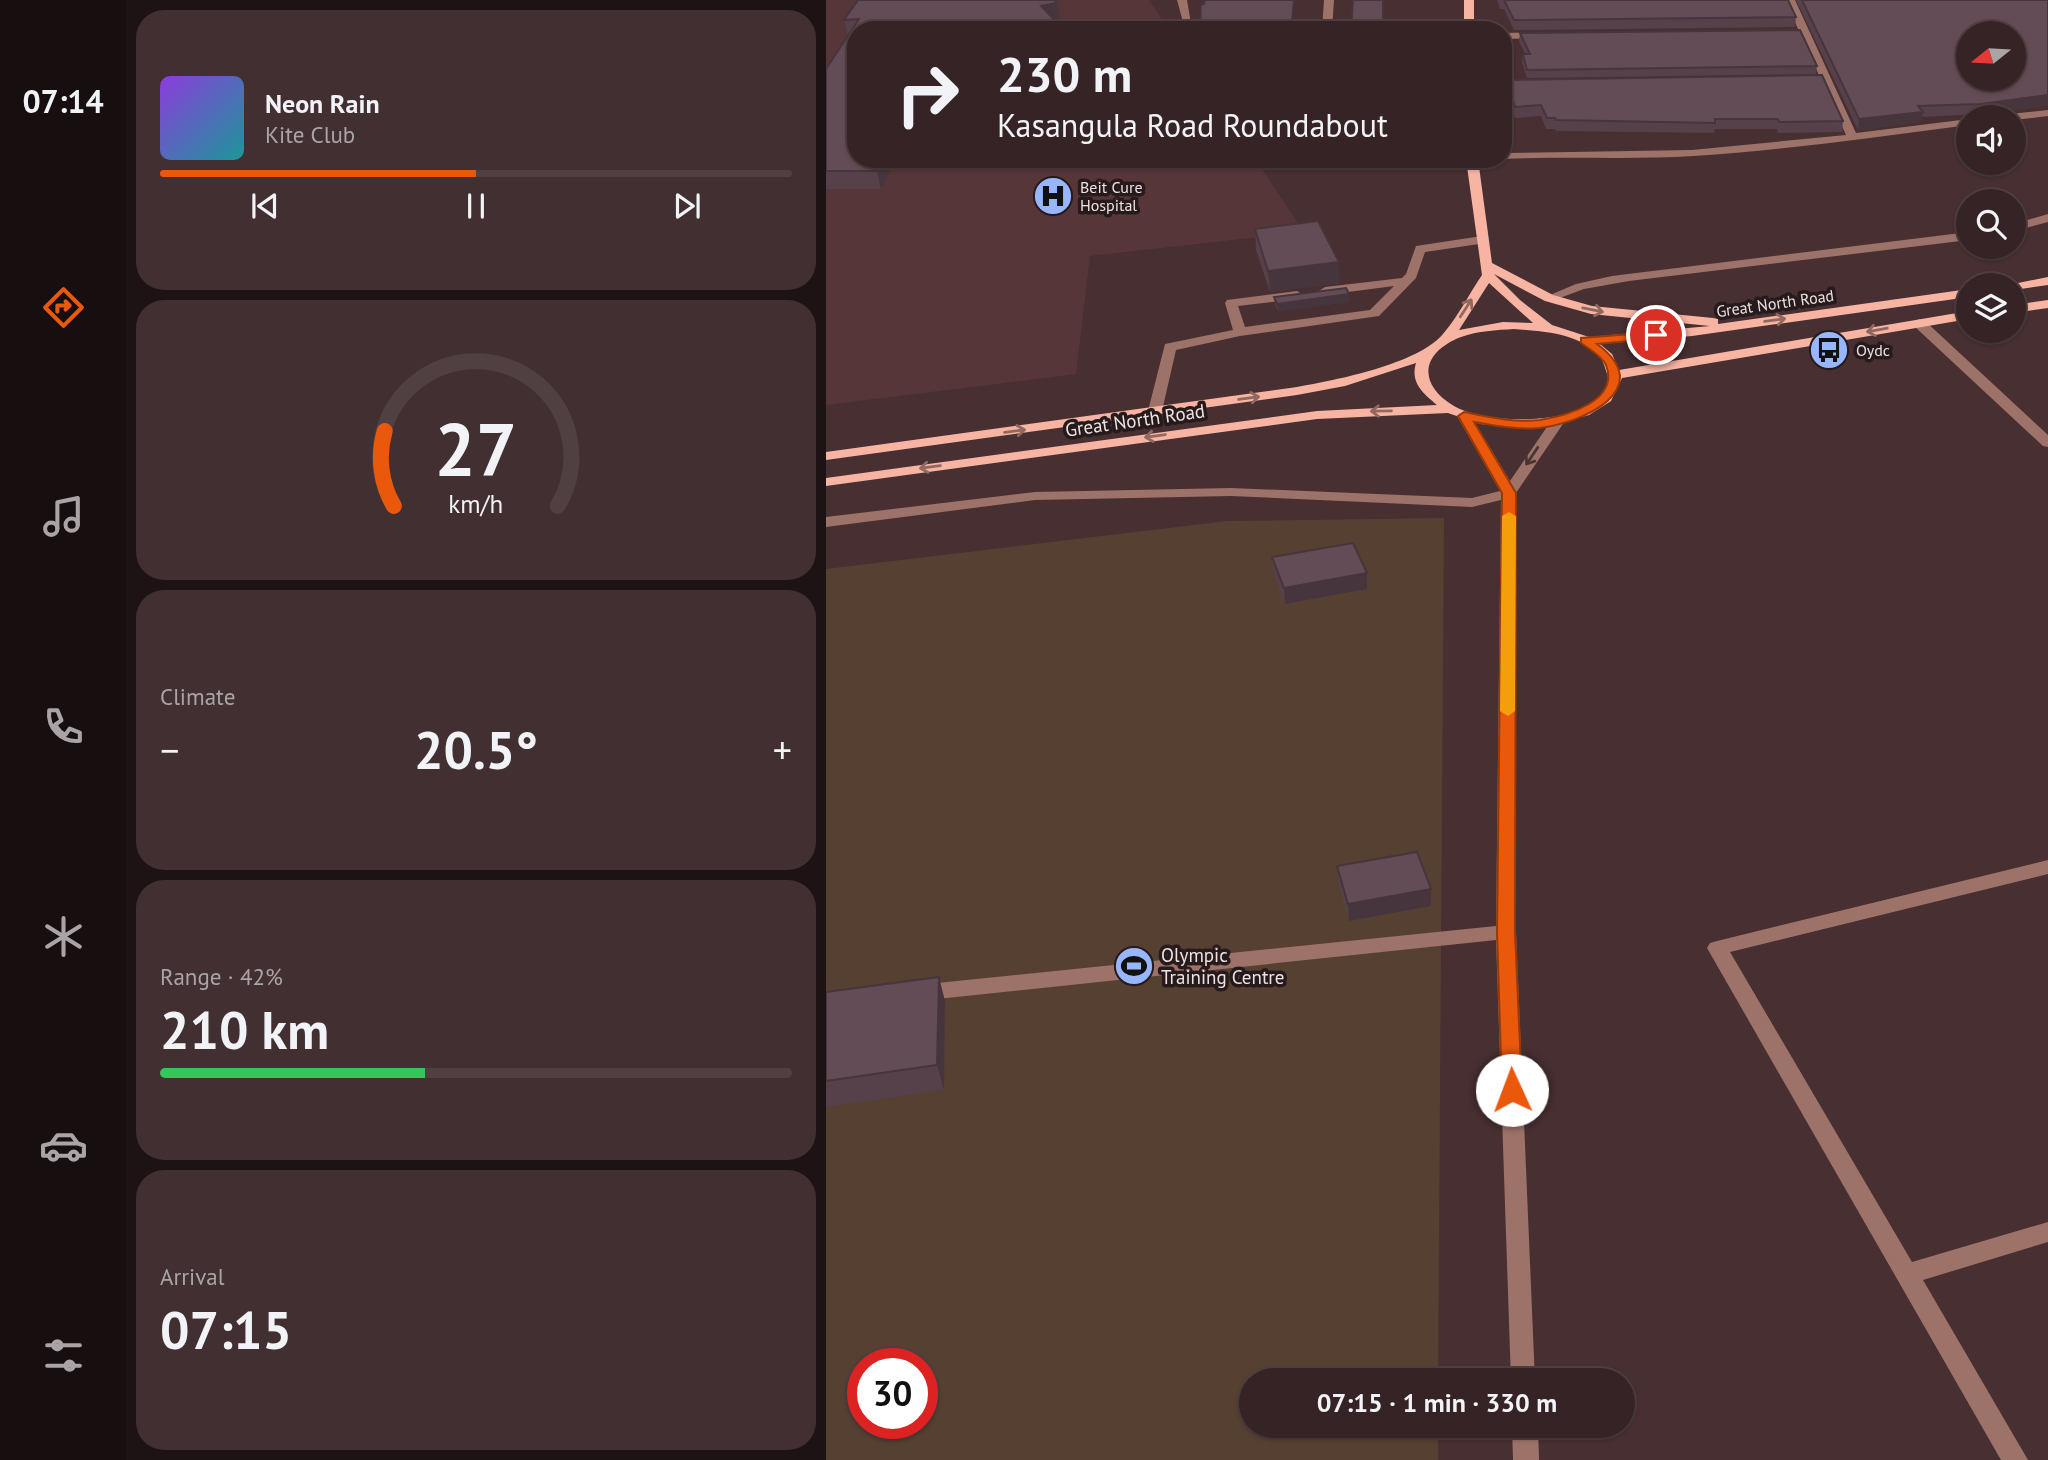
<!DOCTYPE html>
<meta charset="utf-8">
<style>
body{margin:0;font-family:"PT Sans",sans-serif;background:#412f32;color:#f1f3f6;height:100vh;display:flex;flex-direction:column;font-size:26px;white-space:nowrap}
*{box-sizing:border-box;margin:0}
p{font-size:23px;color:#aaa4a7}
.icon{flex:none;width:38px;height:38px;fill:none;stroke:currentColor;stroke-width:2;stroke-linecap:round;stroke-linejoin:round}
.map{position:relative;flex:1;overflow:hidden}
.drawer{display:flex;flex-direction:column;gap:10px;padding:10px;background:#1e1314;width:700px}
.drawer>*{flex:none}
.guide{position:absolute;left:21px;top:21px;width:665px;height:147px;border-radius:28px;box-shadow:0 2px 5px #0004,0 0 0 2px #504042;background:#362325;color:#f1f3f6;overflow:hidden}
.needle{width:46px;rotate:252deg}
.buttons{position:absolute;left:1130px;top:21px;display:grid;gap:14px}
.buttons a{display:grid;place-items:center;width:70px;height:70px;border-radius:50%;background:#362325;box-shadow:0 2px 5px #0004,0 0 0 2px #504042;font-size:35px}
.speed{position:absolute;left:21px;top:1348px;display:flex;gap:14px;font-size:35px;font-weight:700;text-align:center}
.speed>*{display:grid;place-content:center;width:91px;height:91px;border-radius:50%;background:#362325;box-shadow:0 2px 5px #0004,0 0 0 2px #504042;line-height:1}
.speed .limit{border:10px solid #d22;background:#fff;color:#111}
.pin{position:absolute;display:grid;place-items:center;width:60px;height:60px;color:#fff;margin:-30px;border:4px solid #fff;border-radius:50%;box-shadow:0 2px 7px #0007}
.me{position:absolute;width:77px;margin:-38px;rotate:358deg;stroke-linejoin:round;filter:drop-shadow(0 0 5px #0008)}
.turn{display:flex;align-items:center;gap:24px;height:147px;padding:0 35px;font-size:32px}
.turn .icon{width:91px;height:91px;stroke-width:2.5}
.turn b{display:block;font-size:49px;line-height:60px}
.big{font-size:52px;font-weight:800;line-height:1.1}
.drawer .widget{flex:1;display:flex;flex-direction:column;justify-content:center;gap:10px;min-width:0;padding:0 24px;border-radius:28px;background:#412f32}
.drawer .dial{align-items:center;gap:0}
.dial svg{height:182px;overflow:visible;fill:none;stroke:#504042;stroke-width:7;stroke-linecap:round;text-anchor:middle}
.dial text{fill:#f1f3f6;stroke:none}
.song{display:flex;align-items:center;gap:21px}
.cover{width:84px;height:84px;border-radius:10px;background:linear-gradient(135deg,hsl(270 70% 55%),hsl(180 70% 35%))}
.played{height:7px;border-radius:4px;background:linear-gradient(90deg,#ea580c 50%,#504042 50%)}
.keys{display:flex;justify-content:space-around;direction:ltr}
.heat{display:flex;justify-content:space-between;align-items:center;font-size:38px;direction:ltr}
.charge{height:10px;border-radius:5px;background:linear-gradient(90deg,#34c759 42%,#504042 0)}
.trip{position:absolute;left:413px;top:1368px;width:396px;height:70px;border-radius:35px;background:#362325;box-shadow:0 2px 5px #0004,0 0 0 2px #504042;font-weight:800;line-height:70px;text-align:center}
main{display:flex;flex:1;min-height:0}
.menu{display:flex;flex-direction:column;width:126px;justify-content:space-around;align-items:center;background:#160e0f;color:#aaa4a7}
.menu .icon{width:49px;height:49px}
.menu .on{color:#ea580c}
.menu b{font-size:32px;color:#f1f3f6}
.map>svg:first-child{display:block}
.built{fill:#563639}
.green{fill:#564032;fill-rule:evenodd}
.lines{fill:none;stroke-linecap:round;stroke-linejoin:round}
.minor{fill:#9d7369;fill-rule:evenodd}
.major{fill:#f8b4a3;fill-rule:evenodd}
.wall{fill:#56414a}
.shaded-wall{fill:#46353c}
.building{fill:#644c56;stroke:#46353c;stroke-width:2;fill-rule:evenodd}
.oneway{stroke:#8f6860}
.oneway2{stroke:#4a3533}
.route{fill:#ea580c;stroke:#983908;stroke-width:2}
.slow{fill:#f59e0b}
.labels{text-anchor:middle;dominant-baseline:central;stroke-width:7;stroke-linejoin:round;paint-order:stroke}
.far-poi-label{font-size:16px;fill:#f1e0e1;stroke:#261b1c;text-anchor:start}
.far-street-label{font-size:16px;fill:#f1e0e1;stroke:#261b1c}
.street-label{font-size:19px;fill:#f1e0e1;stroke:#261b1c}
.poi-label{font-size:19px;fill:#f1e0e1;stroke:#261b1c;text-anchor:start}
</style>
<main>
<nav class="menu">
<b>07:14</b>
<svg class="icon on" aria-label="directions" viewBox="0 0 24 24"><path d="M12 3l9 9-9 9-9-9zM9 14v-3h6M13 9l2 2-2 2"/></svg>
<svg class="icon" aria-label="music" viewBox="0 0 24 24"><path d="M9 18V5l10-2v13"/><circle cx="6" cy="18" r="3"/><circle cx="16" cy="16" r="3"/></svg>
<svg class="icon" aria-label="phone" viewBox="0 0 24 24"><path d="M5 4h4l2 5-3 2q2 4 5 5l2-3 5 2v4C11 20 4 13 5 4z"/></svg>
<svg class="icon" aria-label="climate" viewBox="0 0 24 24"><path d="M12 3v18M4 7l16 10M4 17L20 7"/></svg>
<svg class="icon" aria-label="car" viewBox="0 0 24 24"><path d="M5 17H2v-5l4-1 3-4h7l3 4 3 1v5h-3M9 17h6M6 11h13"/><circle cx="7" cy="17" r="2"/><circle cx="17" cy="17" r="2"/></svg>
<svg class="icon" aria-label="filters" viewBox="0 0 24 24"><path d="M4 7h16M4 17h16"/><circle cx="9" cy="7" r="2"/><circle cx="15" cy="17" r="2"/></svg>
</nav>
<section class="drawer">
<div class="widget">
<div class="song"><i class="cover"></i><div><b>Neon Rain</b><p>Kite Club</p></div></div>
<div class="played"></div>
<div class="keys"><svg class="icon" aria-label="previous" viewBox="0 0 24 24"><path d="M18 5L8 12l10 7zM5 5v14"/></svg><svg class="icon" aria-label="pause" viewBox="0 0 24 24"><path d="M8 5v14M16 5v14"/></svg><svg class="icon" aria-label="next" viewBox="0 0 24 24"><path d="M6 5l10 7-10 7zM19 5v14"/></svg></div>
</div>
<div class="widget dial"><svg viewBox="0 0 100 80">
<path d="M14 69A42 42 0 1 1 86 69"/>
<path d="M14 69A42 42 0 0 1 10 36" stroke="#ea580c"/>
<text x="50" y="56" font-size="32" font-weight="700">27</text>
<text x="50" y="72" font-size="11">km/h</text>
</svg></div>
<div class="widget"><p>Climate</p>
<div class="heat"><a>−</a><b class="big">20.5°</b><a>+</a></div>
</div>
<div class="widget"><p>Range · 42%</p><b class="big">210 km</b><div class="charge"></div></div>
<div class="widget"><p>Arrival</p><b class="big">07:15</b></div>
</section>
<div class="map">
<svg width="1222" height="1460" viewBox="0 0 1222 1460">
<rect width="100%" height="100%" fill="#482f31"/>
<!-- built -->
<polygon class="built" points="0,0 323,0 343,30 30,30 30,159 429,159 478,232 264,256 250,374 0,405"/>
<!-- green -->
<path class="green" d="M 618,518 L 612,1381 L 425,1381 L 425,1426 L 612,1426 L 612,1460 L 0,1460 L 0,569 L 401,521 ZM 37,1363 L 96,1363 L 96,1423 L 37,1423 Z"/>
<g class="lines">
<!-- minor -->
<g class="minor">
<polygon points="351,0 361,0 365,24 357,22"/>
<polygon points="498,0 508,0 506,30 496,30"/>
<path d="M 959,0 L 969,0 L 1030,133 L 1143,119 L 1143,125 C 1051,137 960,150 868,156 C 805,160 741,156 677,159 L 677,153 L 866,150 L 1020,135 Z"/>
<polygon points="677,33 717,32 722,35 717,38 677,39"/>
<polygon points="1222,110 1222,116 1188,120 1188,117 1179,117 1184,114"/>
<polygon points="1222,214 1222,222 1188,231 1188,224"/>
<polygon points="1143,232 1143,240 803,281 758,289 723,302 717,298 750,284 786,276"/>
<polygon points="656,236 660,237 660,243 599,252 590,278 553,316 414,336 350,350 336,411 329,415 322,411 339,344 407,330 399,303 401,300 471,291 477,295 471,299 412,306 419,327 544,310 568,286 499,295 493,291 499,287 576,278 580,274 590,246"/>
<polygon points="1093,319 1098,320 1222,435 1222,447 1217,446 1088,326 1087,323"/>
<polygon points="638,412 645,416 684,481 727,418 732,417 739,421 690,493 690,932 709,1381 685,1381 670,940 92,1001 85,999 82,993 85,987 92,985 670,926 675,500 646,507 405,496 209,500 0,527 0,517 209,492 405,488 646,498 674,491 631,416"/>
<polygon points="1222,860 1222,874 904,952 1086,1262 1222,1222 1222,1242 1097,1280 1202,1460 1175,1460 881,948 884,943 891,941"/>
<polygon points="686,1426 712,1426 713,1460 687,1460"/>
</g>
<!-- major -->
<g class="major">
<rect x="638" y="0" width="10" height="30"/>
<path d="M 640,159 L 652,159 L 666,263 L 727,295 L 766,306 L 887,318 L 892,319 L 892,324 L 1143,289 L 1143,297 L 866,336 L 774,344 L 786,354 L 793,370 L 1143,311 L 1143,319 L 796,378 L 785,401 L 763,415 L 726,425 L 690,428 L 654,424 L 622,413 L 491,419 L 0,486 L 0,478 L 491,411 L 611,405 C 597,393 584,383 590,363 L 519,386 L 471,395 L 0,460 L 0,452 L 471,387 C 510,380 592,364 617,334 C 632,317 643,294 656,275 ZM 668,274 L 719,301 L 765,314 L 884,326 L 763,337 L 726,325 L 694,300 ZM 663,283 L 707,323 L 677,322 L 633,330 ZM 688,329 C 715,331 758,333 775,359 C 779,364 780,373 783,379 C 781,384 779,390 776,394 C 752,426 660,425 628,406 C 590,383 596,352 635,337 C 652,331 670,330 688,329 Z"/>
<polygon points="1222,277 1222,285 1188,290 1188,285 1182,285"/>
<polygon points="1222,300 1222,308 1188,313 1188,305"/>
</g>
</g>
<!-- wall -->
<g class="wall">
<polygon points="671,0 962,0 970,17 969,27 688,30 678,9 674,9"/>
<polygon points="970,0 1222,0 1222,106 1153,114 1096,117 1095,122 1032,130"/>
<polygon points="234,19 30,30 70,159 55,189 0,189 0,69 22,36 18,20"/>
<polygon points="694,33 991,66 990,74 701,78 696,62 697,54 699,54 693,41"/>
<polygon points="681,80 1017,121 1016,132 952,133 951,129 889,129 888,133 730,131 729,129 720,129 715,116 689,118 681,90"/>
<polygon points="429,229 514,283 444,292 430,250"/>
<polygon points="448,297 523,302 452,311 449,304"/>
<polygon points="446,557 541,573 541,589 459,604 447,572"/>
<polygon points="511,866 605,906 523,921 512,882"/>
<polygon points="0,992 119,1001 118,1090 0,1107"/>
</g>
<!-- shaded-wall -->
<g class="shaded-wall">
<polygon points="468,0 469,0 466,30 465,30"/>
<polygon points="231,3 234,19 217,22 215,6"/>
<polygon points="1222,95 1222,106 1153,114 1155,104"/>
<polygon points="1097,112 1095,122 1032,130 1033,119"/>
<polygon points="57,159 70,159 55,189 51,171"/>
<polygon points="513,262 514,283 444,292 442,271"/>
<polygon points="523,294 523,302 452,311 451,304"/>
<polygon points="541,573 541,589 459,604 458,588"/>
<polygon points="605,889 605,906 523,921 522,904"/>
<polygon points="113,977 119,1001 118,1090 111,1065"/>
</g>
<!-- building -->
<g class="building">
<polygon points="32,0 228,0 231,3 215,6 238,30 30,30 30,159 57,159 51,171 0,171 0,69 33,19 18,20"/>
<polygon points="379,0 468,0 465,30 376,30 377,29 374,28 375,4 378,4"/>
<polygon points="527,0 557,0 557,30 525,30"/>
<polygon points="678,0 962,0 970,17 688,20"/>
<path d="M 976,0 L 1222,0 L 1222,95 L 1155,104 L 1092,106 L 1097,112 L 1033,119 ZM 1143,33 L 1188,33 L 1188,79 L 1143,79 Z"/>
<polygon points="974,30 991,66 701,70 697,54 704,54 694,33"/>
<polygon points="996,75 1017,121 953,122 952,119 889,119 889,123 730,120 729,118 721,118 715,105 689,107 681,80"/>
<polygon points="492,221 513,262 442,271 429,229"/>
<polygon points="520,288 523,294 451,304 448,297"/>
<polygon points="527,543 541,573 458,588 446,557"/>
<polygon points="591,852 605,889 522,904 511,866"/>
<polygon points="113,977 111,1065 0,1081 0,992"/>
</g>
<!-- one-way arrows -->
<defs><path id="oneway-shaft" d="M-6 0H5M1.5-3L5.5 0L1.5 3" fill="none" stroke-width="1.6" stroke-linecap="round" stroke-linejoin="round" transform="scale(1.75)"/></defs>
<g class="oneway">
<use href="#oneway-shaft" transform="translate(640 308) rotate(-57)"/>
<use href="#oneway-shaft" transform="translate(767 310) rotate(11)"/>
<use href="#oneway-shaft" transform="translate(949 320) rotate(-8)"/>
<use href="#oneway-shaft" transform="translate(1051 330) rotate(170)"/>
<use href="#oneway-shaft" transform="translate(423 398) rotate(-8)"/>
<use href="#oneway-shaft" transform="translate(555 411) rotate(179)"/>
<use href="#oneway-shaft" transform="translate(189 431) rotate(-8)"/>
<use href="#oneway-shaft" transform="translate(329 436) rotate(172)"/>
<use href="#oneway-shaft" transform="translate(104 467) rotate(172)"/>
</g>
<use class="oneway2" href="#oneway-shaft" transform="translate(706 456) rotate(124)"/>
<!-- route -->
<path class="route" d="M 830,332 L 836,335 L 834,338 L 771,344 C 832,389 757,423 713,428 C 691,430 670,426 648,422 L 690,493 L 689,932 L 696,1090 L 693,1096 L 686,1098 L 679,1096 L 676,1090 L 671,932 L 676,493 L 632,416 L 638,412 C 663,417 688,423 714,420 C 740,416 794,401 780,365 C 776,356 763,349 755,343 L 755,338 Z"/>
<!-- slow -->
<polygon class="slow" points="683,512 690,516 689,711 682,716 674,711 676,516"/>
<!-- icons -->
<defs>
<g id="hospital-disc" transform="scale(2.0125)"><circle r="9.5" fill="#98b6fd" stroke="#261b1c"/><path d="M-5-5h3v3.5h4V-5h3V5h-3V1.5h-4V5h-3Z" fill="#111"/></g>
<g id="bus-disc" transform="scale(2.0125)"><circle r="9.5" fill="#98b6fd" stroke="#261b1c"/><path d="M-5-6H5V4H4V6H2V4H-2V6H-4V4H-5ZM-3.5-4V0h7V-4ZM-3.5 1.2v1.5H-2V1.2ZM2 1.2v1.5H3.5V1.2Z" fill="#111"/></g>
<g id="stadium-disc" transform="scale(2.0125)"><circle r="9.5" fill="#98b6fd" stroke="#261b1c"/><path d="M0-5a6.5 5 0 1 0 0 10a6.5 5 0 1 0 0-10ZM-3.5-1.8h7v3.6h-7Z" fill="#111"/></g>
</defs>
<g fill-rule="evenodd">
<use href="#hospital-disc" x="227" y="196"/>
<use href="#bus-disc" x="1003" y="350"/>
<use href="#stadium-disc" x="308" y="966"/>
</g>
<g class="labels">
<!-- far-poi labels -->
<g class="far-poi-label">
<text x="254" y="187">Beit Cure<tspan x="254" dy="18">Hospital</tspan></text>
<text x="1030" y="350">Oydc</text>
</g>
<!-- far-street labels -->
<g class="far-street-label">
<text transform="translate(949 303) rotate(-8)">Great North Road</text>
</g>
<!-- street labels -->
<g class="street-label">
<text transform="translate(309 420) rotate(-8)">Great North Road</text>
</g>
<!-- poi labels -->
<g class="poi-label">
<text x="335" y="955">Olympic<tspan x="335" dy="22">Training Centre</tspan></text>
</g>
</g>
</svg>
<div class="buttons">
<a><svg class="needle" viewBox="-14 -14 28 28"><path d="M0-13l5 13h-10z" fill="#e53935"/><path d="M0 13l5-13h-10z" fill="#aaa4a7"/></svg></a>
<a><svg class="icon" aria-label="sound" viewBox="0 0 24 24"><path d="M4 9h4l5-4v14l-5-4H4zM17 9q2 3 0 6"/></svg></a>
<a><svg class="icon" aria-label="search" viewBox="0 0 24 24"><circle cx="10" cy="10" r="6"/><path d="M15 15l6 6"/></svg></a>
<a><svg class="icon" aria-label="layers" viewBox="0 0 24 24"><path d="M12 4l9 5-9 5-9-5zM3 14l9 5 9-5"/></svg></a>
</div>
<div class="speed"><div class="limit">30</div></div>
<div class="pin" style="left:830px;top:335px;background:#d93025"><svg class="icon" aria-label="arrive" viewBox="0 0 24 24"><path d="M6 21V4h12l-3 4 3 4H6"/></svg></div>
<svg class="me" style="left:686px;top:1090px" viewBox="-20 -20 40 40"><circle r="19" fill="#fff"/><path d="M0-13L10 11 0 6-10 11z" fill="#ea580c"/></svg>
<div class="trip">07:15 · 1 min · 330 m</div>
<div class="guide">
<div class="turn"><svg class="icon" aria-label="right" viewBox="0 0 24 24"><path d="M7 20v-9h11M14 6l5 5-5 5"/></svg><div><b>230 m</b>Kasangula Road Roundabout</div></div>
</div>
</div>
</main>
